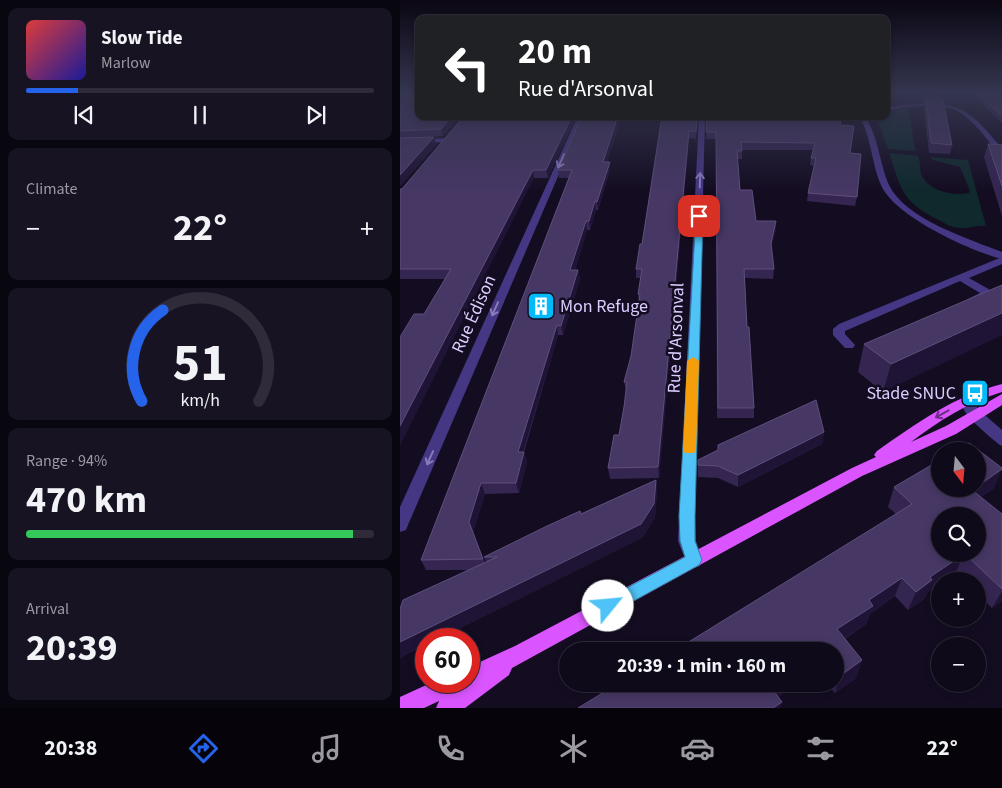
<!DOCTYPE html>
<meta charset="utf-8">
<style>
body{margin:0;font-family:"Source Sans 3",sans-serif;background:#181323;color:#f1f3f6;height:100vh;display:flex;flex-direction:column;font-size:19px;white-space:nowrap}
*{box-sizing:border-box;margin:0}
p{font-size:16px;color:#9b9aa2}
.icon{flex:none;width:28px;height:28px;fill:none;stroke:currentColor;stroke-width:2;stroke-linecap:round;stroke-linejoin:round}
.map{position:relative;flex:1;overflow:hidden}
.details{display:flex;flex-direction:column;gap:8px;padding:8px;background:#08060e;width:400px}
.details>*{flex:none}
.banner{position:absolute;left:15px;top:15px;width:475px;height:105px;border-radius:10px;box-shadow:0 2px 8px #0003,0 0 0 1px #2f2b39;background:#202124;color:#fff;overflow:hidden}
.needle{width:32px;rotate:164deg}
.fabs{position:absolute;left:531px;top:442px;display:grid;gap:10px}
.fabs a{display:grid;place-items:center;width:55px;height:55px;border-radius:50%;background:#0f0a1a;box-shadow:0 2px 8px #0003,0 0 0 1px #2f2b39;font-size:25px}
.speed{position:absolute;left:15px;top:628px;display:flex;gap:10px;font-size:25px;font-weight:700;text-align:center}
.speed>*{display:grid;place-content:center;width:65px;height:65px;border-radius:50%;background:#0f0a1a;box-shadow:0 2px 8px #0003,0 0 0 1px #2f2b39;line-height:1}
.speed .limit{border:8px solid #d22;background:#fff;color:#111}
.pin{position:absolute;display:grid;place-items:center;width:42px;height:42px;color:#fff;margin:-21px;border-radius:10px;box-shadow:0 2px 8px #0006}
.me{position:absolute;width:55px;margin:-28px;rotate:62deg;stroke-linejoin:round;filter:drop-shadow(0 0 4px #0008)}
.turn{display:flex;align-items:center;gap:18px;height:105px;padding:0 20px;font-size:22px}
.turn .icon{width:65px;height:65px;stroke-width:2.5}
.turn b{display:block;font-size:35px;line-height:42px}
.big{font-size:38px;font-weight:700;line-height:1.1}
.details .tile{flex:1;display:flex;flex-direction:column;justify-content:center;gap:8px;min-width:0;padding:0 18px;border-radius:10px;background:#181323}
.details .dial{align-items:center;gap:0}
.dial svg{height:130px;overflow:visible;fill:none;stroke:#2f2b39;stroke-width:7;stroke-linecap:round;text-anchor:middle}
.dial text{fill:#f1f3f6;stroke:none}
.song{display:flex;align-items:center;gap:15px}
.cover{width:60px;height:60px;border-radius:8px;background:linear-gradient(135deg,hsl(0 70% 55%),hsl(240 70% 35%))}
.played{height:5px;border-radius:2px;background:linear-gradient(90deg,#2563eb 15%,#2f2b39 15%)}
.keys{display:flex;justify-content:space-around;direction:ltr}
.heat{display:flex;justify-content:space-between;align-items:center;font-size:28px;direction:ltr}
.charge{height:8px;border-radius:4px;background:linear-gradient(90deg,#34c759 94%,#2f2b39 0)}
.trip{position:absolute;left:159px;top:642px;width:285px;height:50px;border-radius:25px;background:#0f0a1a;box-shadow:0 2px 8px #0003,0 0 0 1px #2f2b39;font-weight:700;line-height:50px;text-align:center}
.tab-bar{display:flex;height:80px;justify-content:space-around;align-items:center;background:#06040a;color:#9b9aa2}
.tab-bar .icon{width:35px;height:35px}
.tab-bar .active{color:#2563eb}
.tab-bar b{font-size:22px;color:#f1f3f6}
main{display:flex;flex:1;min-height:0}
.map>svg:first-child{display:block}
.green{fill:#10292d}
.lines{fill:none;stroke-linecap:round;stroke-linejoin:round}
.lane{fill:#453783;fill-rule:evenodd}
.street{fill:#453783;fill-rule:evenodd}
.secondary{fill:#8165ff;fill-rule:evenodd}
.primary{fill:#da55ff;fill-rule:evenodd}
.wall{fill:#352551;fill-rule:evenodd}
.shaded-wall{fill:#201436}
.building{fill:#463764;stroke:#5e4f7c}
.oneway{stroke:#887bbb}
.oneway2{stroke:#6d2d85}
.route{fill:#4fc3f7;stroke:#337fa1}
.slow{fill:#f59e0b}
.labels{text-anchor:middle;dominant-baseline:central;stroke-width:5;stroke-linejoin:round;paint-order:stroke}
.poi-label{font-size:18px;fill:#dbceff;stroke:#140d22;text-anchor:start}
.street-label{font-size:18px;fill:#dbceff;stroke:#140d22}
</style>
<main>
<section class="details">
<div class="tile">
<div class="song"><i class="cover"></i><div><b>Slow Tide</b><p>Marlow</p></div></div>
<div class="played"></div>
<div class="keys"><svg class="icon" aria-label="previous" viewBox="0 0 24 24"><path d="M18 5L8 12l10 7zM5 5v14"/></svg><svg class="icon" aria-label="pause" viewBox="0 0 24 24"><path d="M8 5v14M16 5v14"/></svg><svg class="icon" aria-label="next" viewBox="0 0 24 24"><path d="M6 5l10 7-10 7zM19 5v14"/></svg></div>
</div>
<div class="tile"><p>Climate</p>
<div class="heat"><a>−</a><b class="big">22°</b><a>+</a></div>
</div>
<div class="tile dial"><svg viewBox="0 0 100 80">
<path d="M14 69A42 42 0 1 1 86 69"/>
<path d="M14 69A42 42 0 0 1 27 13" stroke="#2563eb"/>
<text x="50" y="56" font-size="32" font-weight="700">51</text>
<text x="50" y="72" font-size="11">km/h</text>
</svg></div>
<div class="tile"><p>Range · 94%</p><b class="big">470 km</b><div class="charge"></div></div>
<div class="tile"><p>Arrival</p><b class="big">20:39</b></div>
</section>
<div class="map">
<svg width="602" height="708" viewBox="0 0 602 708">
<rect width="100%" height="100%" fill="#140d22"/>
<!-- green -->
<g class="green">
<polygon points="509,108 515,151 488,149 479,125 473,116 486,116 486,112"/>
<path d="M 489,153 L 518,156 C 521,162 519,170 522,176 C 530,192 554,196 569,193 L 570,191 L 560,167 L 533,160 L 530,157 L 568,160 L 586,226 C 577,225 568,229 559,228 C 552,228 543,222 537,219 C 501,201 501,188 489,153 Z"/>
</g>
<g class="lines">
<!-- lane -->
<g class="lane">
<path d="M 525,103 C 568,104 575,118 602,148 L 602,152 L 597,152 C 586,138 575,122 559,112 C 542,101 505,107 486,111 L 486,107 Z"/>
<path d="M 602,257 L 602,264 L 569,278 L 592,291 L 593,293 C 589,298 577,303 570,301 L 568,299 L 580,293 L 560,281 L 445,331 L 445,334 L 455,345 L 453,348 L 445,348 L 433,335 L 433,329 L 439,324 Z"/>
</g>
<!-- street -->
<g class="street">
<polygon points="178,116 184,116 8,525 6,530 0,532 0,507"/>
<polygon points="299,116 305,116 295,516 296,541 303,560 300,566 294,568 288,566 278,541"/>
<path d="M 459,116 L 465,116 C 479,138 479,162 489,185 C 505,219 569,239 602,252 L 602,259 C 570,251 494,216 481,185 C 471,162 472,138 459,116 Z"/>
<polygon points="49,138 50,140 46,142 0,144 0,140"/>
<path d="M 567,396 L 572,398 L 578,409 L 602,430 L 602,446 C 598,445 572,421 568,416 C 564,411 562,406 560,401 L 562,398 Z"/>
</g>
<!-- secondary -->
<polygon class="secondary" points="570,92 602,92 602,96 573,94"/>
<!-- primary -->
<path class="primary" d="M 602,384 L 602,392 C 568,402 539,421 511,442 L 546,426 L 602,394 L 602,405 L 556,434 L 462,476 L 112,668 L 109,675 L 65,708 L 36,708 L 39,701 L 24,708 L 0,708 L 0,697 L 35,681 L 69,681 L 69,667 L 115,646 L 452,468 L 476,457 L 474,455 L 477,451 C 517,423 554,396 602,384 Z"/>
</g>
<!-- wall -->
<g class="wall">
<polygon points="0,92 19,116 59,116 43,136 29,137 36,144 0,186"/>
<polygon points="522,92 542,92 540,100 552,145 550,154 529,153 524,108 525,101 523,101"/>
<polygon points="578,94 602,95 602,123 577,99"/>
<polygon points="64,116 176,116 148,178 134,178 24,314 45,279 0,279 0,189 2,189"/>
<polygon points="182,116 298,116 296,139 289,138 259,478 210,479 208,468 219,435 226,392 224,382 231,356 239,304 238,294 241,278 236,278 236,269 242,244 262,121 220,121 207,162 210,170 198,210 196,210 190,230 187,230 175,270 178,270 180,279 163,335 158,335 124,452 127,462 119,493 85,494 73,532 85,563 86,562 84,557 256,480 257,492 255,517 243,537 38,639 26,639 26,644 0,658 0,609 69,570 26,570 21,560 169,178 159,178 158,170"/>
<polygon points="307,116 440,125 450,153 457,197 455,206 407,201 408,193 414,166 410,165 411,158 413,150 342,150 342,159 337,159 340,190 356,221 376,230 371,247 374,269 373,279 345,278 347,327 354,408 354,418 317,418 316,139 306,139"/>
<polygon points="588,144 602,145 602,216 584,157"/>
<polygon points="602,285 483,392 458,372 464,344"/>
<polygon points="424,432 422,444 338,487 318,478 298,477 298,460"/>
<path d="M 494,487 L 594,488 L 581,497 L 602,514 L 602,601 L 592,608 L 578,594 L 578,581 L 565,581 L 556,572 L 543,581 L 540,581 L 540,583 L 527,593 L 524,599 L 508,610 L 495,596 L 470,614 L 466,624 L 445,639 L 462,660 L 456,678 L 435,693 L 427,684 L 435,684 L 435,651 L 496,514 L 488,507 ZM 578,516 L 578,554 L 540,554 Z"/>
</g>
<!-- shaded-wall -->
<g class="shaded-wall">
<polygon points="52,116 59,116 43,136 41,129"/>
<polygon points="172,116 176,116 148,178 146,170"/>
<polygon points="218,116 219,116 220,121 204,170 203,162"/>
<polygon points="289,131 289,138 259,478 258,467"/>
<polygon points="34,137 36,144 0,186 0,175"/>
<polygon points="210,162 210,170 198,210 197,202"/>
<polygon points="133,170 134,178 0,445 0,426"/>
<polygon points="195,201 196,210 190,230 189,221"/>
<polygon points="186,221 187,230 172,279 170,270"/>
<polygon points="376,221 376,230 370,252 371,243"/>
<polygon points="178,270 180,279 163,335 161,326"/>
<polygon points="602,313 602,335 483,392 491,364"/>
<polygon points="157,325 158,335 120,462 118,452"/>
<polygon points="424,432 422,444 338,487 338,475"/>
<polygon points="124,452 127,462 119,493 116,483"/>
<polygon points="602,469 594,488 563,509 572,490 573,489 578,489 578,486"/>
<polygon points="256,480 257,492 255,517 243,537 38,639 26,639 26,644 0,658 0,642"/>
<polygon points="81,483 85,494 73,532 69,522"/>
<polygon points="564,554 556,572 543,581 540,581 540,583 527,593 524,599 508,610 516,592 530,577"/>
<polygon points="502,578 495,596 470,614 466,624 432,647 437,629 469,600"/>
<polygon points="602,591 602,601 592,608"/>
<polygon points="462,660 456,678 435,693 440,676"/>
<polygon points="376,684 398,684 368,704 371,687"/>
<polygon points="382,702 380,708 373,708"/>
</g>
<!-- building -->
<g class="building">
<polygon points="0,92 19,92 19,116 52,116 41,129 0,131"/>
<polygon points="578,94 602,95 602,116"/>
<polygon points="526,99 543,100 552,145 531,143"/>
<polygon points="64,116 172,116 146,170 133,170 0,426 0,337 14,314 24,314 51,269 0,269 0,189 2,189"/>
<polygon points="182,116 218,116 203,162 210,162 197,202 195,201 189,221 186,221 170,270 178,270 161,326 157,325 118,452 124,452 116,483 81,483 69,522 83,559 21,560 172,170 158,170"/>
<polygon points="262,116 297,116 296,131 289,131 258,467 208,468 214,435 219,435 224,407 227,382 224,382 231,356 240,294 238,294 242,269 236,269 240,244 242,244"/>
<polygon points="307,116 442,116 440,125 454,126 450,153 461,154 457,197 408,193 416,158 411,158 415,143 341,142 342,151 337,151 340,190 352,190 356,221 376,221 371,243 374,269 344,269 347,327 349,327 354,408 318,408 316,132 306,132"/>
<polygon points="34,137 0,175 0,138"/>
<polygon points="588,144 602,145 602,186"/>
<polygon points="602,285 602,313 491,364 464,344"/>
<polygon points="416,400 424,432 338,475 318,466 298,465 298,460 318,450 318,445"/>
<polygon points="569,443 602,468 602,469 578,486 578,451 555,451"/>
<polygon points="540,460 540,489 573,489 572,490 602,514 602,589 565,554 578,554 578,516 540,516 540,554 564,554 530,577 532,580 516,592 502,578 469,600 473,606 437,629 462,660 440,676 435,669 435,651 274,651 512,504 494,487"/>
<polygon points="256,480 254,504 241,524 0,642 0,609 3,600 97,557 84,557 147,526 180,511 181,514"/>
<polygon points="221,684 376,684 371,687 382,702 373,708 178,708 214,686 215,687"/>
</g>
<!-- one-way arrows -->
<defs><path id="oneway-shaft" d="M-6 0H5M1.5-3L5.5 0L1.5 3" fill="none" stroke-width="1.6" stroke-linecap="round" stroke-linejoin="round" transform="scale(1.25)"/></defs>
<g class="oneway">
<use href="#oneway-shaft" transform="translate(161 161) rotate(114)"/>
<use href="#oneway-shaft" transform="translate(300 180) rotate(-88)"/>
<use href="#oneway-shaft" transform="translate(95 309) rotate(114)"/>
<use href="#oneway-shaft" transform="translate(30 458) rotate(114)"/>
</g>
<use class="oneway2" href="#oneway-shaft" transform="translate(542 414) rotate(151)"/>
<!-- sky -->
<linearGradient id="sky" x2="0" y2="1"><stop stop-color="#0b0713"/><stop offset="0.48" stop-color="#34354f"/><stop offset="1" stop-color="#34354f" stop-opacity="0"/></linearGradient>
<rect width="602" height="191" fill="url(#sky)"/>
<!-- route -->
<polygon class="route" points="296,214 303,216 295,516 295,541 302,560 299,565 208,615 202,612 199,606 202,601 285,557 280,541 279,516"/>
<!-- slow -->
<polygon class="slow" points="293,357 299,361 296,450 294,453 285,453 283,450 287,361"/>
<!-- icons -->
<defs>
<g id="building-square" transform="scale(1.4375)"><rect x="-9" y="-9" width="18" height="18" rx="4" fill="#00baf9" stroke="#140d22"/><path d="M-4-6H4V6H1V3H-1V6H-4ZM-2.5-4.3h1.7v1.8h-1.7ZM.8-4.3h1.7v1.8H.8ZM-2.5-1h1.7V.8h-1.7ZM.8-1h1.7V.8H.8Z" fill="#fff"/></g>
<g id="bus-square" transform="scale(1.4375)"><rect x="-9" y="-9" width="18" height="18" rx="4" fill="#00baf9" stroke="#140d22"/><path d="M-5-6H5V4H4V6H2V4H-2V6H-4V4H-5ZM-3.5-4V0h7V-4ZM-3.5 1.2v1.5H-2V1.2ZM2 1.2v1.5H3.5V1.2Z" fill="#fff"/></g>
</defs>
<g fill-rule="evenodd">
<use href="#building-square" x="141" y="306"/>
<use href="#bus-square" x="575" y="393"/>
</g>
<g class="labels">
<!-- poi labels -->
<g class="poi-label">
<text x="160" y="306">Mon Refuge</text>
<text x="556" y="393" text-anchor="end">Stade SNUC</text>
</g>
<!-- street labels -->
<g class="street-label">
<text transform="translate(74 314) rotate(-66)">Rue Édison</text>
<text transform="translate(276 338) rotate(-88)">Rue d'Arsonval</text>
</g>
</g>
</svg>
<div class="fabs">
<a><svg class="needle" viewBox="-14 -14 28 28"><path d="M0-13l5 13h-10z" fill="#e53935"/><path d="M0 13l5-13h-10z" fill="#9b9aa2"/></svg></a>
<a><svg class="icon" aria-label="search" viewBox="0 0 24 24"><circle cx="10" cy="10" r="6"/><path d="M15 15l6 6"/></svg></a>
<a>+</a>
<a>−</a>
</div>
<div class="speed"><div class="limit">60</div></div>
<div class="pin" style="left:299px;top:216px;background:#d93025"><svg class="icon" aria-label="arrive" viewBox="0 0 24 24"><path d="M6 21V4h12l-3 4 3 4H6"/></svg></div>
<svg class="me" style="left:208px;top:606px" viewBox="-20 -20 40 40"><circle r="19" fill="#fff"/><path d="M0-13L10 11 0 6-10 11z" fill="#4fc3f7"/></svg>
<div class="trip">20:39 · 1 min · 160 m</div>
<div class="banner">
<div class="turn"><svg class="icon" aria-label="left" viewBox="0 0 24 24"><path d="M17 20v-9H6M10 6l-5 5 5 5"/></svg><div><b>20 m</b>Rue d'Arsonval</div></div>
</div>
</div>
</main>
<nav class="tab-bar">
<b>20:38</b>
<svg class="icon active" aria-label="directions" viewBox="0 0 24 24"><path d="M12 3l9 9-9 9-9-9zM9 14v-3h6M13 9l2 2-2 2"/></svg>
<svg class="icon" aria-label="music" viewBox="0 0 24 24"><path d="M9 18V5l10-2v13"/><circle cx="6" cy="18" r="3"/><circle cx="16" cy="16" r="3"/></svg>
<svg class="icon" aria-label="phone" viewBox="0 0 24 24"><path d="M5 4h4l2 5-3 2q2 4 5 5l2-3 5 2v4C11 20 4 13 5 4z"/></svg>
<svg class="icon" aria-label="climate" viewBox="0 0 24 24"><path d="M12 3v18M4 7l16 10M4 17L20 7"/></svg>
<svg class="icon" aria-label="car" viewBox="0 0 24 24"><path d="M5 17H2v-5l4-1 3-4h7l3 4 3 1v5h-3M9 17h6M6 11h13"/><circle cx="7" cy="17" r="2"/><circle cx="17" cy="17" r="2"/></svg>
<svg class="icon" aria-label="filters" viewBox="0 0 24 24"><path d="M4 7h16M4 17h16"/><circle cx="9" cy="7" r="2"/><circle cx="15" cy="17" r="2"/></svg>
<b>22°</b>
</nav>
